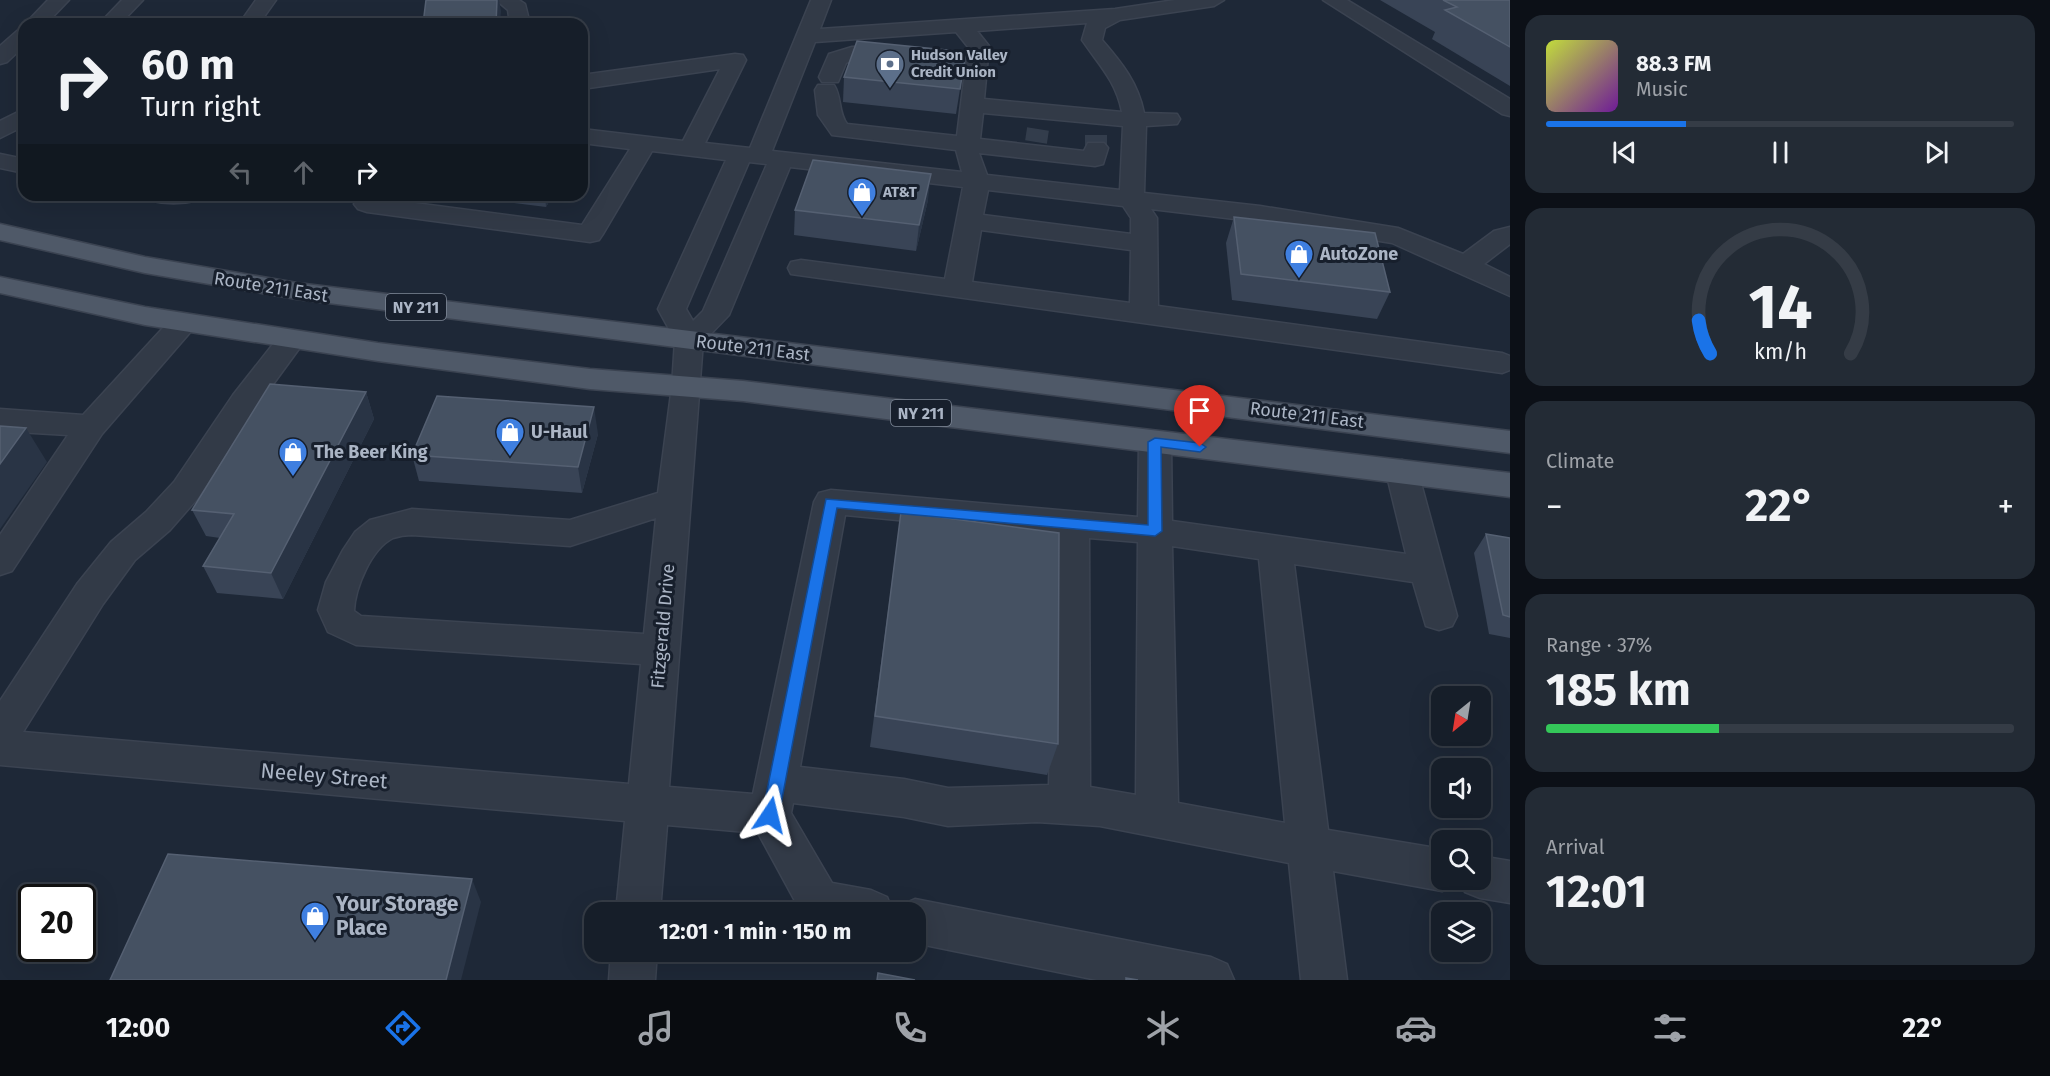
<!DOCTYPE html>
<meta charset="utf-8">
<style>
body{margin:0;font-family:"Fira Sans",sans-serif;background:#232b35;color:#f1f3f6;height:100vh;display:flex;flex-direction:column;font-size:22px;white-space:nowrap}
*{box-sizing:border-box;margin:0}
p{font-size:20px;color:#9ea2a8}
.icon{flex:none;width:33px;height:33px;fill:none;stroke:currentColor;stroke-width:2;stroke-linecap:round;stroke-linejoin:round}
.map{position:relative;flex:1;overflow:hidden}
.panel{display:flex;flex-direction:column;gap:15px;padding:15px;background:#0c1017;width:540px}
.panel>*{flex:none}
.banner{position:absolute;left:18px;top:18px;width:570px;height:183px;border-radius:18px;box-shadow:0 6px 24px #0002,0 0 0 2px #353c46;background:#161e29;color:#f1f3f6;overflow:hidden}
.needle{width:39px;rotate:210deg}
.fabs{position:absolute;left:1431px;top:686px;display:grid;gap:12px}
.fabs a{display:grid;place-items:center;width:60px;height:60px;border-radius:12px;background:#161e29;box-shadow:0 6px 24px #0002,0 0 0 2px #353c46;font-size:30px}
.speed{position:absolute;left:18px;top:884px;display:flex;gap:12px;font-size:30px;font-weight:700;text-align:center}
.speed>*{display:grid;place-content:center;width:78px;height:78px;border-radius:50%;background:#161e29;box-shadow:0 6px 24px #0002,0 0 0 2px #353c46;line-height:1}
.speed .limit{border:3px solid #111;border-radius:9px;background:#fff;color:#111}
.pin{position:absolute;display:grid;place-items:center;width:51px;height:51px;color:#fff;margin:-62px -26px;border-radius:50% 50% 50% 0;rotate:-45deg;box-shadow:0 0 6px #0007}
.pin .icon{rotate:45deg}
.me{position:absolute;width:66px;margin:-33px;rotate:10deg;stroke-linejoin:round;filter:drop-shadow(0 0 4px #0008)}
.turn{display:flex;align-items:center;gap:21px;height:126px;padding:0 24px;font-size:27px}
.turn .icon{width:78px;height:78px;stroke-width:2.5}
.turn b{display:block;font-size:42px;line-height:51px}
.lanes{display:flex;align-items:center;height:57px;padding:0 24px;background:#0003;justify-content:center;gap:30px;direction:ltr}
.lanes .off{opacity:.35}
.big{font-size:45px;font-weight:700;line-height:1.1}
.panel .tile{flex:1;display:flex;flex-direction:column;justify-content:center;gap:9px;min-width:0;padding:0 21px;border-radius:18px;background:#232b35}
.panel .dial{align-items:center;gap:0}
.dial svg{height:156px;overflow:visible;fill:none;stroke:#353c46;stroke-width:7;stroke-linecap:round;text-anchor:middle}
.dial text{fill:#f1f3f6;stroke:none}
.song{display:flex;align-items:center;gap:18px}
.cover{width:72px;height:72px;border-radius:9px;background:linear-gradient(135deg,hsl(70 70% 55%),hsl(280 70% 35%))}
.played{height:6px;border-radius:3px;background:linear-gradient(90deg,#1a73e8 30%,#353c46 30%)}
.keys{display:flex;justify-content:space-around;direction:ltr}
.heat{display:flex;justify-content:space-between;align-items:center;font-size:33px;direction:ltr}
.charge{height:9px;border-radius:4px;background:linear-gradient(90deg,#34c759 37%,#353c46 0)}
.trip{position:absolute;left:584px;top:902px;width:342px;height:60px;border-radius:18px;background:#161e29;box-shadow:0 6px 24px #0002,0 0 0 2px #353c46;font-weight:700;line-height:60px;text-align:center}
.tab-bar{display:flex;height:96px;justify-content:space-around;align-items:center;background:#090c10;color:#9ea2a8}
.tab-bar .icon{width:42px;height:42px}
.tab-bar .current{color:#1a73e8}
.tab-bar b{font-size:27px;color:#f1f3f6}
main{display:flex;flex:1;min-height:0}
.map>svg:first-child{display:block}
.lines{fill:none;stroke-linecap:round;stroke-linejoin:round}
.minor-tunnel{stroke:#333d4c;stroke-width:22;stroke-dasharray:22 11;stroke-linecap:butt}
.minor-casing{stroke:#3b4351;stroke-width:3}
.major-casing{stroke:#3b4351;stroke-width:3}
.minor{fill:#323a47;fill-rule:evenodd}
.major{fill:#4f5968;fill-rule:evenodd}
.wall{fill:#394456}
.shaded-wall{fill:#293445}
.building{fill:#455162;stroke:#556072;stroke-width:1.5}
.route{fill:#1a73e8;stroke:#114b97;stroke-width:1.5}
.labels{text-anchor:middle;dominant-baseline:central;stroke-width:6;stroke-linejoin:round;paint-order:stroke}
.far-poi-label{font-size:15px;font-weight:bold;fill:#abb5c5;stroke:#171f2c;text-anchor:start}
.shield{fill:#171f2c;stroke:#7f8897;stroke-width:1.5}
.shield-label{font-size:16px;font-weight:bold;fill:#abb5c5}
.poi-label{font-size:18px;font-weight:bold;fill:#abb5c5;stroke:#171f2c;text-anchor:start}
.street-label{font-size:18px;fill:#abb5c5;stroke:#171f2c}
.near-street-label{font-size:21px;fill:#abb5c5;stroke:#171f2c}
.near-poi-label{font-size:21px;font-weight:bold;fill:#abb5c5;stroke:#171f2c;text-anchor:start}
</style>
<main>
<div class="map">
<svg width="1510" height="980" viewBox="0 0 1510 980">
<rect width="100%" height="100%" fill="#1e2837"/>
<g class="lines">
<!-- minor-tunnel -->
<g class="minor-tunnel">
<polyline points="1096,135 1096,148"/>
<polyline points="1036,142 1038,129"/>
</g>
<!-- minor casing -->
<g class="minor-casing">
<g id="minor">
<polygon points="48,0 69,0 46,24 25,24"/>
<polygon points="122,0 143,0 120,24 99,24"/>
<polygon points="256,0 276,0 259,24 239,24"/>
<polygon points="496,0 519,0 525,4 530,24 510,24 508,10"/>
<path d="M 811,0 L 831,0 L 820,29 L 1115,9 L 1175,0 L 1224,0 L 1214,6 L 1120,20 L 1105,28 L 1102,40 C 1122,63 1138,83 1144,113 L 1177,114 L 1180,119 L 1177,124 L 1146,126 L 1144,193 L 1260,206 L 1398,228 L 1463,254 L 1494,231 L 1510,227 L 1510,244 L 1484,264 L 1510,277 L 1510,296 L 1392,243 L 1260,222 L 1151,209 L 1157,218 L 1158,306 L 1502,353 L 1510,356 L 1510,370 L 1502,373 L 791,274 L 788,268 L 791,262 L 801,260 L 945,279 L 963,187 L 790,167 L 729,315 L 703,342 L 669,787 L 753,794 L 814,502 L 819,493 L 831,490 L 1138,517 L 1139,442 L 1144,434 L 1155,431 L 1166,434 L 1171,442 L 1172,521 L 1406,554 L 1386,472 L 1391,464 L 1402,460 L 1413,464 L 1418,472 L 1457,616 L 1452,626 L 1439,630 L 1426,626 L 1413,582 L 1294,564 L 1328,830 L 1442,849 L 1442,879 L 1480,879 L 1480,856 L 1510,861 L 1510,903 L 1480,898 L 1465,892 L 1459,880 L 1457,885 L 1442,891 L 1333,871 L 1347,980 L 1301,980 L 1289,863 L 1100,826 L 1037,822 L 948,826 L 904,817 L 793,803 L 791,813 L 832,883 L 871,890 L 887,897 L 893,912 L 801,912 L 758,833 L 667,825 L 660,912 L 616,912 L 625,821 L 0,765 L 0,701 L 77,584 L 111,542 L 146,512 L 174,482 L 233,395 L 281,334 L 291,331 L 301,334 L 305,340 L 301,346 L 255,409 L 198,498 L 170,530 L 135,560 L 103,604 L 23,732 L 629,784 L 641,664 L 356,645 L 328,632 L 318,610 L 326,582 L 343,550 L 355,532 L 370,520 L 412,509 L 570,520 L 658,493 L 672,386 L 675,340 L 658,309 L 726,160 L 652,151 L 603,234 L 599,240 L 590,242 L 367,212 L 358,209 L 354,204 L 361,195 L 386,195 L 384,199 L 582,225 L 630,149 L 582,143 L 582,129 L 683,141 L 720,69 L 582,89 L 582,75 L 735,54 L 743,55 L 746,60 L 705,143 L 750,148 ZM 1087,23 L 1082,40 C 1099,65 1116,81 1122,112 L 984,99 L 989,46 L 977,31 ZM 956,32 L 968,47 L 957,136 L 847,124 C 838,112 842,97 834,85 L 818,85 L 815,90 L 818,115 L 832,135 L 956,150 L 962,172 L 772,151 L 815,42 ZM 983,113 L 1123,126 L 1120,190 L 987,175 L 979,153 L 1095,166 L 1103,164 L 1108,148 L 1104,143 L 1088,143 L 1084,151 L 980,139 ZM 749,162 L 767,164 L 703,311 L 693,321 L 686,309 ZM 988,190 L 1123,206 L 1131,218 L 1131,234 L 983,215 ZM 981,230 L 1131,250 L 1130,303 L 972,282 ZM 845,515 L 1055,535 L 1049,785 L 948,788 L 904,779 L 800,767 ZM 656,518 L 644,634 L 361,616 L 354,611 C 355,588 371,549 393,538 C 399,536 406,535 412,535 L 570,546 ZM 1089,538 L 1138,542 L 1136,795 L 1090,787 ZM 1172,546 L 1259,559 L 1285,823 L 1178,803 Z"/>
<polygon points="1323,0 1347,0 1510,99 1510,116 1502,114"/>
<polygon points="24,29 24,46 7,62 0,64 0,46 17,31"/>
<polygon points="885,46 892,48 896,52 892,56 855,59 846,63 838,82 822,82 819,77 829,54 852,47"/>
<polygon points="24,109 24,126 0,138 0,121"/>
<polygon points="0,154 24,159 24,173 0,168"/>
<path d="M 145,195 L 202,195 L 199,200 C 183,204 164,204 148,200 Z"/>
<polygon points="183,314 193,317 197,323 193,329 102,434 12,571 0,575 0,535 68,435 0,431 0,409 83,415 173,317"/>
<polygon points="915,899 1211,957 1227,964 1234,980 1097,980 915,943 915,912 896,912 899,906"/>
<polygon points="611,951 657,951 655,980 609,980"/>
</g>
</g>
<!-- major casing -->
<g class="major-casing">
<g id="major">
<polygon points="0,224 145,257 297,283 1510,431 1510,453 297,299 145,273 0,240"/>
<polygon points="0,277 145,307 378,343 590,369 743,381 1510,473 1510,497 743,401 590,389 378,361 145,325 0,293"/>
</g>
</g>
<!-- minor -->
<use href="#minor" class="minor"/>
<!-- major -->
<use href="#major" class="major"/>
</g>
<!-- wall -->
<g class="wall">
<polygon points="1380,0 1510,0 1510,86 1432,39 1435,32"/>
<polygon points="966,52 956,114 843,102 844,77"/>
<polygon points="449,195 553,195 546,207"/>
<polygon points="928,200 916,251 794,235 795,210"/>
<polygon points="1234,217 1390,292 1377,319 1232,300 1226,243"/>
<polygon points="366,392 374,419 283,599 217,593 203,566 220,538 206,536 192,510"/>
<polygon points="598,434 582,493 419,481 412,455"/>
<polygon points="901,512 1058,744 1047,775 870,747"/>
<polygon points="1486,534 1510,538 1510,638 1489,634 1474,553"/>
</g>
<!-- shaded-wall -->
<g class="shaded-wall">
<polygon points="497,0 499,0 501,11 500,24 496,24"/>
<polygon points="931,174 928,200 916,251 919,225"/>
<polygon points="545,195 553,195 546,207"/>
<polygon points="366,392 374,419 283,599 271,573"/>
<polygon points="594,407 598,434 582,493 578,467"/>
<polygon points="26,428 47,462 0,529 0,464"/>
<polygon points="472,879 481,902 461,980 446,980"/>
</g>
<!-- building -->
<g class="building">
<polygon points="426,0 497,0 496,24 423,24"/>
<polygon points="1443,0 1510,0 1510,47 1445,10 1457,7"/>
<polygon points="857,41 966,52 960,89 844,77"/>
<polygon points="813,160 931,174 919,225 795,210"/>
<polygon points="1234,217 1375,233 1390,292 1241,274"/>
<polygon points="270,384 366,392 271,573 203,566 234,514 192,510"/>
<polygon points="437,396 594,407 578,467 412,455"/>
<polygon points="0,426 26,428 0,464"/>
<polygon points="901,512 1059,533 1058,744 875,716"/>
<polygon points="1486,534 1510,538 1510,617 1503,615"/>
<polygon points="168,854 472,879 446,980 110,980"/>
<polygon points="878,973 915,980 877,980"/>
<polygon points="1126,978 1138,980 1126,980"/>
</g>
<!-- route -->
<polygon class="route" points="1155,438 1200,443 1206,447 1200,452 1161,447 1162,531 1155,536 837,508 779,815 777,821 770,823 764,821 762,815 826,499 1148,525 1148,442"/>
<!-- icons -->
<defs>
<g id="bank-pin" transform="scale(1.5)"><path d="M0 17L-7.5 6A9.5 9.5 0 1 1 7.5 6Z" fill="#5c6f8a" stroke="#171f2c"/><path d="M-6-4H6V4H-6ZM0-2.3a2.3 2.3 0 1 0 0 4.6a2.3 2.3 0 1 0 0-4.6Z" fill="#fff"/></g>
<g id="shop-pin" transform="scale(1.5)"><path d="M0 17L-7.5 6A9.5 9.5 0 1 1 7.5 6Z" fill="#3f7fe0" stroke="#171f2c"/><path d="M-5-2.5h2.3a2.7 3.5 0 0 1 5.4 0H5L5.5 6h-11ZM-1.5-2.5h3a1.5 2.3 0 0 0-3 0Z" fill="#fff"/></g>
</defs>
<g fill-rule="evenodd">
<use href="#bank-pin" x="890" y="64"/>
<use href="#shop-pin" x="862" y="192"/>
<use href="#shop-pin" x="1299" y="254"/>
<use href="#shop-pin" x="510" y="432"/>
<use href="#shop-pin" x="293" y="452"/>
<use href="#shop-pin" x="315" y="916"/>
</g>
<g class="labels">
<!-- far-poi labels -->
<g class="far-poi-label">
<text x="911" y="55">Hudson Valley<tspan x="911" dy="17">Credit Union</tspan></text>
<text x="883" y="192">AT&amp;T</text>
</g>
<!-- shield labels -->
<g class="shield">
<rect x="386" y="294" width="60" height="26" rx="4.5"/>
<rect x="891" y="400" width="60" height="26" rx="4.5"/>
</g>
<g class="shield-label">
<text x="416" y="307">NY 211</text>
<text x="921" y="413">NY 211</text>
</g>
<!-- poi labels -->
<g class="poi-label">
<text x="1320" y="254">AutoZone</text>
<text x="531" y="432">U-Haul</text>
<text x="314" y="452">The Beer King</text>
</g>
<!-- street labels -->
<g class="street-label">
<text transform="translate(271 287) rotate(9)">Route 211 East</text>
<text transform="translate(753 348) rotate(7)">Route 211 East</text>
<text transform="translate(1307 415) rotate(7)">Route 211 East</text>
<text transform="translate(663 626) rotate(-85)">Fitzgerald Drive</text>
</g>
<!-- near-street labels -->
<g class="near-street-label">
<text transform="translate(324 776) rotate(5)">Neeley Street</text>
</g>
<!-- near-poi labels -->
<g class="near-poi-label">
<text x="336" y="904">Your Storage<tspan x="336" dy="24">Place</tspan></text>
</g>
</g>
</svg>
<div class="fabs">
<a><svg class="needle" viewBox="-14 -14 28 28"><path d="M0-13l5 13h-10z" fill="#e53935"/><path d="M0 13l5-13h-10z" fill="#9ea2a8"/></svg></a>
<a><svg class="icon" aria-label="sound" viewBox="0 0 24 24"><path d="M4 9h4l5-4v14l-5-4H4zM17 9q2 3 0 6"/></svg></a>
<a><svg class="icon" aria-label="search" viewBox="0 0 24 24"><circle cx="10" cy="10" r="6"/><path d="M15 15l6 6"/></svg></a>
<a><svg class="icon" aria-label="layers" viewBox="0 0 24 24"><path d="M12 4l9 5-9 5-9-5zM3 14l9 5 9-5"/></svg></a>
</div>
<div class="speed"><div class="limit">20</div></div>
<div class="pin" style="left:1200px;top:447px;background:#d93025"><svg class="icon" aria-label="arrive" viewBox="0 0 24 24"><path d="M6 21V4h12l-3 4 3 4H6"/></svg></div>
<svg class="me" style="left:770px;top:815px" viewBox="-20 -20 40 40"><path d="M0-17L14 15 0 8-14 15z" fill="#1a73e8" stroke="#fff" stroke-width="4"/></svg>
<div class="trip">12:01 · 1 min · 150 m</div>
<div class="banner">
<div class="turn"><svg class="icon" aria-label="right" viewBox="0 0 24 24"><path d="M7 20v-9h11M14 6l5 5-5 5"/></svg><div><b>60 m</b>Turn right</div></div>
<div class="lanes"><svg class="icon off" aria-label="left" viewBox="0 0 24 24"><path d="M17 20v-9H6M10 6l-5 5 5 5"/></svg><svg class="icon off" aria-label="ahead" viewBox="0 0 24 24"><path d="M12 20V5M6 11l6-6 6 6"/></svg><svg class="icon" aria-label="right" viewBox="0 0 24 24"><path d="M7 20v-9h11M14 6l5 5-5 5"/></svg></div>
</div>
</div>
<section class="panel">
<div class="tile">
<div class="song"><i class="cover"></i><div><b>88.3 FM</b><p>Music</p></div></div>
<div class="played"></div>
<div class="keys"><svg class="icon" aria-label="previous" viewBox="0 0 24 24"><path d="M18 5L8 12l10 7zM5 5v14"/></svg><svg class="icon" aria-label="pause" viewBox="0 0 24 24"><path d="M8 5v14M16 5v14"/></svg><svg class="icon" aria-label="next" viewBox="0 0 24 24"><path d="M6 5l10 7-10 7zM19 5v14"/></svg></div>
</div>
<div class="tile dial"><svg viewBox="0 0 100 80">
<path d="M14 69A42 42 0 1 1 86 69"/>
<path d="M14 69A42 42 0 0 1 8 52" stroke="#1a73e8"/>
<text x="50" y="56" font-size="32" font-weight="700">14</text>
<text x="50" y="72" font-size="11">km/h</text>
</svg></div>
<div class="tile"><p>Climate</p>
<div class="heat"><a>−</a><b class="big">22°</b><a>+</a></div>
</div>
<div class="tile"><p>Range · 37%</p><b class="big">185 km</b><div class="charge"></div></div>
<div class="tile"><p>Arrival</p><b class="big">12:01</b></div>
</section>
</main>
<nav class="tab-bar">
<b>12:00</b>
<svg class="icon current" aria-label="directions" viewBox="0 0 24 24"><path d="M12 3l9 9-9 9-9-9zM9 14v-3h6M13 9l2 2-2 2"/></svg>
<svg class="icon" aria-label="music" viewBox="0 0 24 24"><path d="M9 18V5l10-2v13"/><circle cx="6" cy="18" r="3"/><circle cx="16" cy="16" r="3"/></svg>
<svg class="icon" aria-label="phone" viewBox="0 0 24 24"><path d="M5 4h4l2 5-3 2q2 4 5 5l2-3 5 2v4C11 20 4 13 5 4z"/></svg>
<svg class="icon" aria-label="climate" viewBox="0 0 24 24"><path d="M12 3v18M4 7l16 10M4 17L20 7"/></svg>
<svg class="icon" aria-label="car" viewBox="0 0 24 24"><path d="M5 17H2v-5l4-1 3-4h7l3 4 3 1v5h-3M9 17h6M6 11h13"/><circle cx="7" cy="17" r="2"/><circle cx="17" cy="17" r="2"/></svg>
<svg class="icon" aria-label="filters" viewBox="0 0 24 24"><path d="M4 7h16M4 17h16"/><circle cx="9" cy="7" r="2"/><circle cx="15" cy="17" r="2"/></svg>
<b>22°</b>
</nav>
